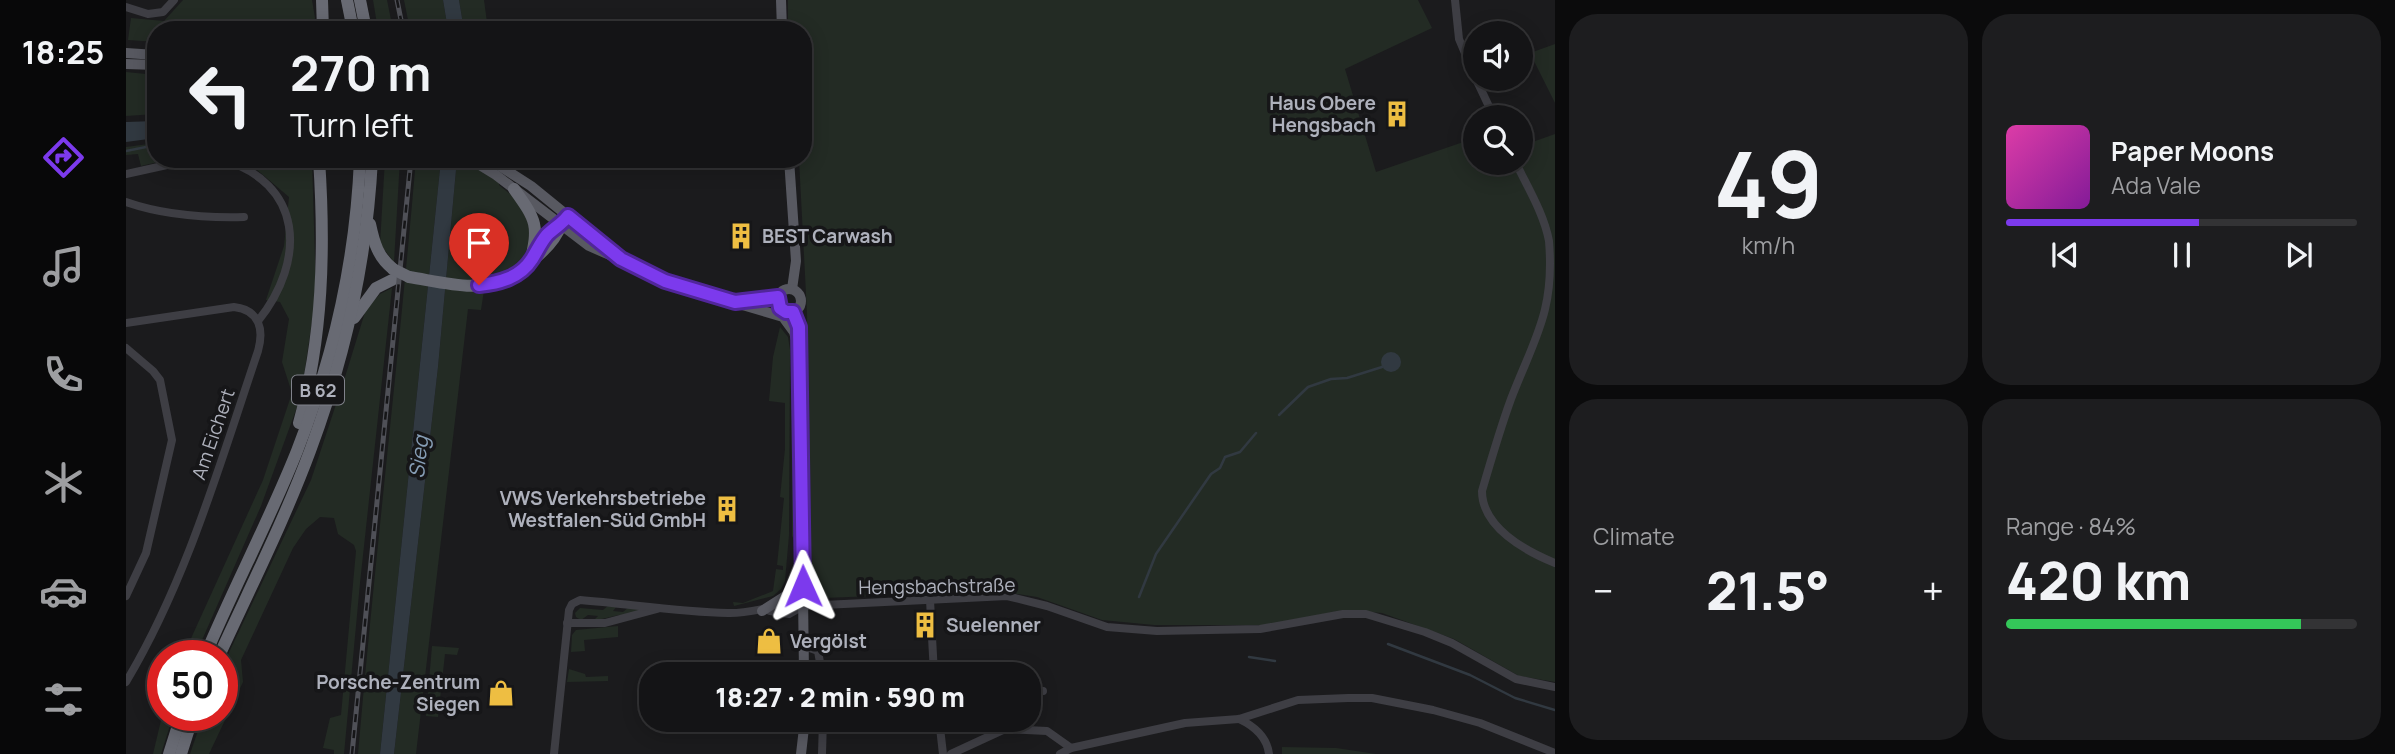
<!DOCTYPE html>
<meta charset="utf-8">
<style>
body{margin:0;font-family:Manrope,sans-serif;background:#1d1d1f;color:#f1f3f6;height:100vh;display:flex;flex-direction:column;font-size:26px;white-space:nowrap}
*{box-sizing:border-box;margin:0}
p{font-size:23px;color:#9d9ea1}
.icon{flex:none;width:38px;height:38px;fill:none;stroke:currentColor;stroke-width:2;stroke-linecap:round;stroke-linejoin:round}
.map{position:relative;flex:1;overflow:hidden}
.details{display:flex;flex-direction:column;gap:14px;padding:14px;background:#0b0b0c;width:840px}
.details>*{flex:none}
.banner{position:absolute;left:21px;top:21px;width:665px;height:147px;border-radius:28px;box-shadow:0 4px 18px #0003,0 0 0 2px #333335;background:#141416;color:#f1f3f6;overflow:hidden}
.fabs{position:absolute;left:1337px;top:21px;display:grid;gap:14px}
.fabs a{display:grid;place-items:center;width:70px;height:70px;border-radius:50%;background:#141416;box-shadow:0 4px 18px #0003,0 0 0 2px #333335;font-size:35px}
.speed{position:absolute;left:21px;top:640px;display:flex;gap:14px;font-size:35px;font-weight:700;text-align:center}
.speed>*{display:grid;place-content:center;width:91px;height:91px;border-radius:50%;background:#141416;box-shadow:0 4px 18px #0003,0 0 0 2px #333335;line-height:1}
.speed .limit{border:10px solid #d22;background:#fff;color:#111}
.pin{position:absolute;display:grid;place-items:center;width:60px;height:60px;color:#fff;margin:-72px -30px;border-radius:50% 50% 50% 0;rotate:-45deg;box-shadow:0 0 7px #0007}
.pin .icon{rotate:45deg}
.me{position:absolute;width:77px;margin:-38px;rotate:359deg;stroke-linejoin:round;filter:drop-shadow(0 0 5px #0008)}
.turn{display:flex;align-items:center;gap:24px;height:147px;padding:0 28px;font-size:32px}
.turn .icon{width:91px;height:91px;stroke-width:2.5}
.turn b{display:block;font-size:49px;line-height:60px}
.big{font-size:52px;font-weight:800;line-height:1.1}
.details .card{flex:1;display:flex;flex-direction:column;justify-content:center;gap:10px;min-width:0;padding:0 24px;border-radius:28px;background:#1d1d1f}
.details .dial{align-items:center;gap:0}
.dial b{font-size:91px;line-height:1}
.song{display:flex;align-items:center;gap:21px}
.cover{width:84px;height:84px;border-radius:10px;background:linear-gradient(135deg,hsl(320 70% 55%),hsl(290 70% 35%))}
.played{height:7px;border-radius:4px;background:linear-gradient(90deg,#7c3aed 55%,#333335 55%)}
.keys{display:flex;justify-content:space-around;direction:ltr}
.heat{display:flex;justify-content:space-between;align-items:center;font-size:38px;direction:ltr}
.charge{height:10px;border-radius:5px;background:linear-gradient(90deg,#34c759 84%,#333335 0)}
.details .tiles{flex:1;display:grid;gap:14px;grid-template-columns:repeat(2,1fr)}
.trip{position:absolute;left:513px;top:662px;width:402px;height:70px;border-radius:28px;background:#141416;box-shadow:0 4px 18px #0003,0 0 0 2px #333335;font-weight:800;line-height:70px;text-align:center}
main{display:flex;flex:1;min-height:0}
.tabs{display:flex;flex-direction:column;width:126px;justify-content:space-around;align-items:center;background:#080809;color:#9d9ea1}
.tabs .icon{width:49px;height:49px}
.tabs .current{color:#7c3aed}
.tabs b{font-size:32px;color:#f1f3f6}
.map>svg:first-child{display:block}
.green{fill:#232b24}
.water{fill:#313941}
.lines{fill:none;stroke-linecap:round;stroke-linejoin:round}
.stream{stroke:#313941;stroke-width:2.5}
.minor{stroke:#3e3e44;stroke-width:8}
.major{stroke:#585961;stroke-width:10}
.highway{stroke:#686a73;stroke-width:12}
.rail-casing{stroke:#4f5057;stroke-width:5}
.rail{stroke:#161618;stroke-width:2.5;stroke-dasharray:8;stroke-linecap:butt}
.highway-bridge{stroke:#686a73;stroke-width:12}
.route-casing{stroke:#51269a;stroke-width:18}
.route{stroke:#7c3aed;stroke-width:12}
.labels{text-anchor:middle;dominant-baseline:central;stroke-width:7;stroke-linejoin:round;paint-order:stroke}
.shield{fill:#161618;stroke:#80828b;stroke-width:2}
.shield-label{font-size:18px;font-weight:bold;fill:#aeb1bc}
.poi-label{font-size:19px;font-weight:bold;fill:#aeb1bc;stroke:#161618;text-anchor:end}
.street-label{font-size:19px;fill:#aeb1bc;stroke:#161618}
.water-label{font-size:21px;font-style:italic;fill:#869db5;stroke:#161618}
</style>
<main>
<nav class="tabs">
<b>18:25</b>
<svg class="icon current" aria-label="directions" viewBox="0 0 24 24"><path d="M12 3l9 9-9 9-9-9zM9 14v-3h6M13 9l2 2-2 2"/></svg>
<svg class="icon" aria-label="music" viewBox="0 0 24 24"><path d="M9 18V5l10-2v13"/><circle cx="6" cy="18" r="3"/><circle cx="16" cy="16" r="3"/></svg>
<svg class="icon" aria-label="phone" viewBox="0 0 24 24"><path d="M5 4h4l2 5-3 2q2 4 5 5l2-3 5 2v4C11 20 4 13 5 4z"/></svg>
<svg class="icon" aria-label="climate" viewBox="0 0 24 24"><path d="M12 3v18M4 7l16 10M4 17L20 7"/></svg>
<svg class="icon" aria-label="car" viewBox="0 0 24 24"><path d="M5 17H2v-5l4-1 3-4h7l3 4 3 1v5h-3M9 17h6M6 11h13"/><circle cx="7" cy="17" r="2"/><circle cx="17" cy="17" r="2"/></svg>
<svg class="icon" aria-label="filters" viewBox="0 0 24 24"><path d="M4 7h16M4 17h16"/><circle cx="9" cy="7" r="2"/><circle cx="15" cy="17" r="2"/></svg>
</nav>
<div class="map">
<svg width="1429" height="754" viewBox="0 0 1429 754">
<rect width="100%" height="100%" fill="#1b1b1d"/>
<!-- green -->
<g class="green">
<polygon points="57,0 186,0 189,18 186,30 30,30 30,42 2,40 5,18 38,21"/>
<polygon points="247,0 261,0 267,30 252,30"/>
<polygon points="278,0 317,0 322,30 284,30"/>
<polygon points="333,0 358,0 362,30 338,30"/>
<polygon points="662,0 1292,0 1306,28 1219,69 1250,172 1349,138 1349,163 1395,163 1395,146 1429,134 1429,682 1393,676 1328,639 1256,613 1219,610 1138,625 1028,625 976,620 911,597 872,591 698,598 685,590 681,313 673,159 677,159 677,92 678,103 683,103 684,107 686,106 684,87 677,87 677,30 662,30"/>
<polygon points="1429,44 1429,103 1404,53"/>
<polygon points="0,72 30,75 30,114 0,116"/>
<polygon points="30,143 30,159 45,159 15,166 12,154 0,155 0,147"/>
<polygon points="109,159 186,159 190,294 175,396 135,506 69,656 57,656 137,480 166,393 156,362 163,319 154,302 140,300 158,246 163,197 130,169"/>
<polygon points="259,159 274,159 268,262 254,244"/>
<path d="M 290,159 L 315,159 L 254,754 L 232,754 C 249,556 273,358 290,159 Z"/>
<path d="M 331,159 L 377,159 L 373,185 C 380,191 389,197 394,204 C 402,214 404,223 403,235 C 401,264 389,274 360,277 L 355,310 L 342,309 L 290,754 L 268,754 L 312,367 Z"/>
<polygon points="266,288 234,583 218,754 208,754 208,750 197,748 204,718 215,715 230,551 228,545 212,534 208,518 194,517 180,529 167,548 115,660 117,682 83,754 64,754 77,716 96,716 96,667 185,480 219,377 240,309 254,294"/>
<polygon points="654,327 662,337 664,350 663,535 659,581 655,589 647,596 608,606 607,602 617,603 647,591 650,569 657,570 657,566 651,565 658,498 654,497 659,449 659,403 643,401 647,357"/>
<polygon points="665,335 667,353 667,538 666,536"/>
<polygon points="483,605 491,606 487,611 497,612 503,607 519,608 496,617 493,615 467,621 472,616 462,615 455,620 450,617 449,613 454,608 477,610"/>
<polygon points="492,626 492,637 458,640 459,651 445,652 446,635 450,630"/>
<polygon points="306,646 333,648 331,655 319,654 312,717 300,716"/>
<polygon points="443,669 459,674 460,677 482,676 482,681 441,682"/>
<polygon points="37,712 37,716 47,716 35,754 27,754"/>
<polygon points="1156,747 1210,748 1250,754 1156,754"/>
</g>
<!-- water -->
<g class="water">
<polygon points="317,0 333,0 338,30 322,30"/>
<polygon points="30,121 30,138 0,142 0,122"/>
<polygon points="315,159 331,159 312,367 268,754 254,754"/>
<circle cx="1265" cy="362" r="10"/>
</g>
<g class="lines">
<!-- stream -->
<g class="stream">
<polyline points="0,151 30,145"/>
<polyline points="1153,415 1182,387 1205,379 1221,378 1256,367"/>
<polyline points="1013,597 1030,554 1085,474 1094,468 1099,457 1114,452 1130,433"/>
<polyline points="1262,644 1344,675 1389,698 1429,710"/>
<polyline points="1123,657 1149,661"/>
</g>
<!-- minor -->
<g class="minor">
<polyline points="1329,0 1333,39 1349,77"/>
<polyline points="0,7 22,14 37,12 48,0"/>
<polyline points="1350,79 1368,117"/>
<path d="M 94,159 C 178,182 181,260 132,321"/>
<path d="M 1390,163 C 1402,188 1418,214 1423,241 C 1429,312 1408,339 1385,399 C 1374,429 1365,460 1356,491 C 1356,527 1399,551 1429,563"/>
<polyline points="0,174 68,159"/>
<path d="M 0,202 C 37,215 79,218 118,217"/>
<path d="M 0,323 L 108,307 C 134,310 138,330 132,351 C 94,463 61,580 0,682"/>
<polyline points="0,348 27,371 34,380 46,440 20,553 0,596"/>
<polyline points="804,600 808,674"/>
<polyline points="644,611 663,614 677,606"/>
<polyline points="441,623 479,623 531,609"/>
<polyline points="678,646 692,651 696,674"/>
<polyline points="903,692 917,691"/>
<polyline points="813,719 817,754"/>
<path d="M 1113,719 C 1128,726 1141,737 1143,754"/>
<path d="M 428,754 L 443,610 L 446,604 L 454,600 C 504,604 552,612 602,613 C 627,614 653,602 677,606 L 881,596 L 921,606 L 981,627 L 1031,631 L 1134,629 L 1217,614 L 1240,614 L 1299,632 L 1326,643 L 1390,679 L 1429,687"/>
<polyline points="696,754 697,719"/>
<polyline points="825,754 879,729 921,731 945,748"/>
<polyline points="934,754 945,748 1059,723 1113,719 1172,700 1222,698 1246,698 1307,710 1354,723 1429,753"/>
</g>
<!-- major -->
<g class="major">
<polyline points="655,0 656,30"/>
<polyline points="0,53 30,55"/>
<polyline points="0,64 30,65"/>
<polyline points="344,159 370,175 463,246 562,289 657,317 668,332 674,355"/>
<polyline points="363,159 405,186 485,251"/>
<polyline points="663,159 670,261 666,289"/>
<circle cx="663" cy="301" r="12"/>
<polyline points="615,302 652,297"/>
<polyline points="667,312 673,327 674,355 678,674"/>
<polyline points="636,611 661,595 675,573"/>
<polyline points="675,754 679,719"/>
</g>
<!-- highway -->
<g class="highway">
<polyline points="196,0 197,30"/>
<polyline points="221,0 227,30"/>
<polyline points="234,0 240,30"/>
<path d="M 388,189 C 411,221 413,225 404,263"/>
<path d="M 244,224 C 248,243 252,257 267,269"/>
<path d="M 283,277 C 316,282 356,294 386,277 C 394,273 401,265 408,259 C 419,250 430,239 435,225"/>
<polyline points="228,318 250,288 266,280"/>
<path d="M 173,423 C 197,337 199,248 193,159"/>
<path d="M 79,656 C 108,587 143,521 171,451 C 207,359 230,258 234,159"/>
<path d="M 93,656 C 124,588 158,521 184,451 C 219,357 241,259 246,159"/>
<polyline points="43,754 55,716"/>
<polyline points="55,754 67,716"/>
</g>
<!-- rail casing -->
<g class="rail-casing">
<g id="rail">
<polyline points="271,0 277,30"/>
<polyline points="226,754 285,159"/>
</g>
</g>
<!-- rail -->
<use href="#rail" class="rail"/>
<!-- highway-bridge -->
<polyline class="highway-bridge" points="267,269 283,277"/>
</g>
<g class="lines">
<!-- route casing -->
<g class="route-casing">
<path id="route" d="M 353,285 C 373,283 394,278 406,259 C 411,251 415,242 421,235 C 428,228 436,224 442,216 L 495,259 L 539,281 L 609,302 L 652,297 L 654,308 L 660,312 L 667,312 L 673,327 L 677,586"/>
</g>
<!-- route -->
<use href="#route" class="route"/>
</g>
<!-- icons -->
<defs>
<g id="building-bare" transform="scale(2.1)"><path d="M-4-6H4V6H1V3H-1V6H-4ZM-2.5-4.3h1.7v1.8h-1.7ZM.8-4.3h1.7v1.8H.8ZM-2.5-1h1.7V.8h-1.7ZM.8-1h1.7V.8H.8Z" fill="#eebe42" stroke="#161618" stroke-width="2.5" paint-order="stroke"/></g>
<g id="shop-bare" transform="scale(2.1)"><path d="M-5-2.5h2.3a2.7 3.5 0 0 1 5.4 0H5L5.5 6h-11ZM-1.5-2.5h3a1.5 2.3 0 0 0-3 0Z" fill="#eebe42" stroke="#161618" stroke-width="2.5" paint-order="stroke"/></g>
</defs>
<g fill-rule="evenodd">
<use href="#building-bare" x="1271" y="114"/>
<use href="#building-bare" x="615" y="236"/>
<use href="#building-bare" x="601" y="509"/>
<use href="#building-bare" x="799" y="625"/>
<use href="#shop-bare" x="643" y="641"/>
<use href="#shop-bare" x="375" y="693"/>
</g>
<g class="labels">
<!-- shield labels -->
<rect class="shield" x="166" y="375.5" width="52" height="29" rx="5"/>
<g class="shield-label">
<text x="192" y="390">B 62</text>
</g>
<!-- poi labels -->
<g class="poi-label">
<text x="1250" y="103">Haus Obere<tspan x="1250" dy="22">Hengsbach</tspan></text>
<text x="636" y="236" text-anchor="start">BEST Carwash</text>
<text x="580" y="498">VWS Verkehrsbetriebe<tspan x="580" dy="22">Westfalen-Süd GmbH</tspan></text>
<text x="820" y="625" text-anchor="start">Suelenner</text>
<text x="664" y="641" text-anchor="start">Vergölst</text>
<text x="354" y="682">Porsche-Zentrum<tspan x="354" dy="22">Siegen</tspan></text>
</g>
<!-- street labels -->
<g class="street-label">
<text transform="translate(87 434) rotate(-71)">Am Eichert</text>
<text transform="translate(811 586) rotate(-1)">Hengsbachstraße</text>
</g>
<!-- water labels -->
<g class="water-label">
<text transform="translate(292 457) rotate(-84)">Sieg</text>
</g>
</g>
</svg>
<div class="fabs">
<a><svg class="icon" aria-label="sound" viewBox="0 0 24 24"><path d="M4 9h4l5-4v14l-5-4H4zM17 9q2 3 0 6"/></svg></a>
<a><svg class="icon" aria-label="search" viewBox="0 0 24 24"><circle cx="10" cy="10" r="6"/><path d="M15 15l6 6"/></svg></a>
</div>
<div class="speed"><div class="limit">50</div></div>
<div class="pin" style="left:353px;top:285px;background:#d93025"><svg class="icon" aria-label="arrive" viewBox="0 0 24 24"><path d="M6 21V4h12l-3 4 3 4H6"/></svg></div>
<svg class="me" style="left:677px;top:586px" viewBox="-20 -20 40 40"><path d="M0-17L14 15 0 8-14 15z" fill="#7c3aed" stroke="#fff" stroke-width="4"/></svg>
<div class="trip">18:27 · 2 min · 590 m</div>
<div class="banner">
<div class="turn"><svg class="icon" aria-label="left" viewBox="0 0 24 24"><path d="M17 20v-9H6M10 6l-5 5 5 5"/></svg><div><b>270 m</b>Turn left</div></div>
</div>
</div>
<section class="details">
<div class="tiles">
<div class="card dial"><b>49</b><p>km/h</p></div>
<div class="card">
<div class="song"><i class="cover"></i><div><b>Paper Moons</b><p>Ada Vale</p></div></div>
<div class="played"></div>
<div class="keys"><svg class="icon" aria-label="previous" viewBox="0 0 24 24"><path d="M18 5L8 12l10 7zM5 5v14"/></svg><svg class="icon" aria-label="pause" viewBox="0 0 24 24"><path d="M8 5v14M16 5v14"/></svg><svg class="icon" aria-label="next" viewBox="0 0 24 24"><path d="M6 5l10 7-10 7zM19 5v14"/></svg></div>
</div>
<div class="card"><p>Climate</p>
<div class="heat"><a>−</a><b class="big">21.5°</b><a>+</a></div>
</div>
<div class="card"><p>Range · 84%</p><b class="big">420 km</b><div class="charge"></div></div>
</div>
</section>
</main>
